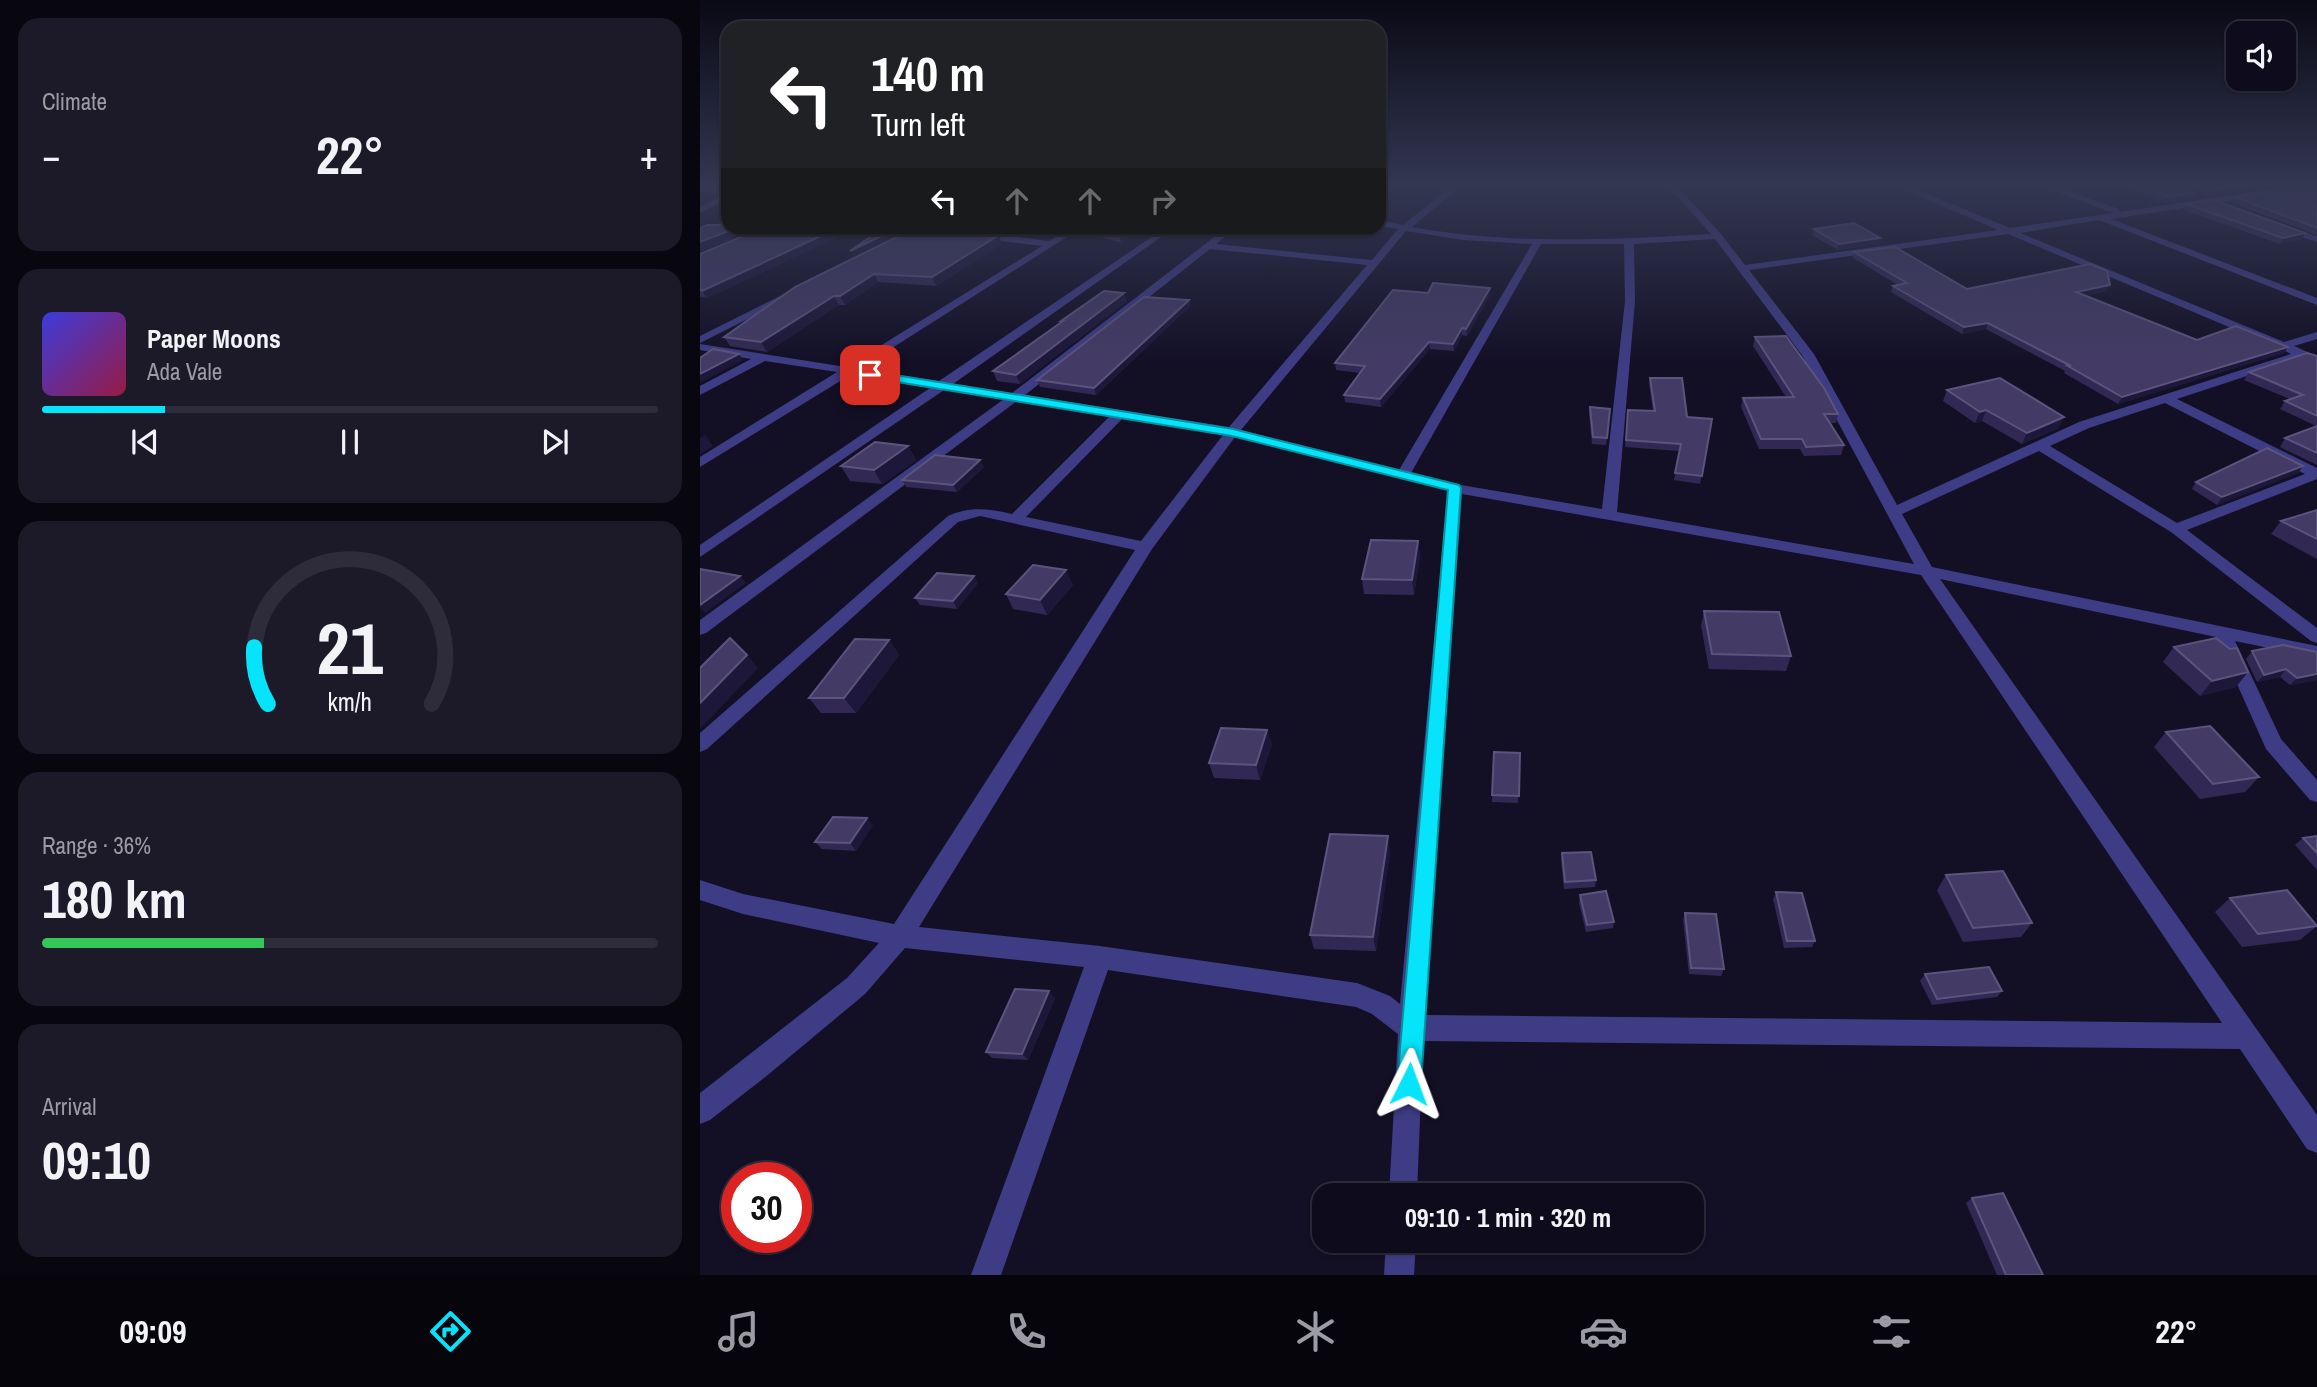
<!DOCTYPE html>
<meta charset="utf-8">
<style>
body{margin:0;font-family:"Archivo Narrow",sans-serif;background:#1c1a29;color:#f1f3f6;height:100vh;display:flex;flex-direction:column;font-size:26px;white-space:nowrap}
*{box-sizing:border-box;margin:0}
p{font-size:23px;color:#9b9ba3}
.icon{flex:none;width:38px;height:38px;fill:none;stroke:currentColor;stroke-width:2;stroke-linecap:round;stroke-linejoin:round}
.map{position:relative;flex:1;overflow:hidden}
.details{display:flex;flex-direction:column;gap:18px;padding:18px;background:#08070f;width:700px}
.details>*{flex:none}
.hud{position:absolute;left:21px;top:21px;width:665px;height:214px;border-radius:21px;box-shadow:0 2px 5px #0004,0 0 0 2px #2e2c3b;background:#202124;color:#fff;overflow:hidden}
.controls{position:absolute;left:1526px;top:21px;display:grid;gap:14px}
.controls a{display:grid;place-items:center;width:70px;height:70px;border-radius:14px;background:#0e0c1c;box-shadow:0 2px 5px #0004,0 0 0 2px #2e2c3b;font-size:35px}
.speed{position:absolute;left:21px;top:1162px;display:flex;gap:14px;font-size:35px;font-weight:700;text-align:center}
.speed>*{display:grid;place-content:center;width:91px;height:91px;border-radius:50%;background:#0e0c1c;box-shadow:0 2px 5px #0004,0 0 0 2px #2e2c3b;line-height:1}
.speed .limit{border:10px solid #d22;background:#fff;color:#111}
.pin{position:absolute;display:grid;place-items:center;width:60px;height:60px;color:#fff;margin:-30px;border-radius:14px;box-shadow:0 4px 10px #0006}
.me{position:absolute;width:77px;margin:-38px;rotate:3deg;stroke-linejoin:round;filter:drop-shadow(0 0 5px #0008)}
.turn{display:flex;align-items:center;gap:24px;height:147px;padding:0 35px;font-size:32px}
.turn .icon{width:91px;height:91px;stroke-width:2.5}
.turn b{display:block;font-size:49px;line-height:60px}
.lanes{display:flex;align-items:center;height:66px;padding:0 35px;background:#0003;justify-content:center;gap:35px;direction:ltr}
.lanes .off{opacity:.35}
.big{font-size:52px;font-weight:700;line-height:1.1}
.details .tile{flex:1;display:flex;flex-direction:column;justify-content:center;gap:10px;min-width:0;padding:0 24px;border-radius:21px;background:#1c1a29}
.details .dial{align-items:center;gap:0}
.dial svg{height:182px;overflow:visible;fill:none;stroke:#2e2c3b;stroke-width:7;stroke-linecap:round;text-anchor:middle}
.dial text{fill:#f1f3f6;stroke:none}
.song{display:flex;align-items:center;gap:21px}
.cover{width:84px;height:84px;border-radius:10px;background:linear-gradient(135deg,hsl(240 70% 55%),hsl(340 70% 35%))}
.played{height:7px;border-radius:4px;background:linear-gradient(90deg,#05e4fa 20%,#2e2c3b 20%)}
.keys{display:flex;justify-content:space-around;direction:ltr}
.heat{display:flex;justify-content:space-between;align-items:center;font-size:38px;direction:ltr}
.charge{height:10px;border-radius:5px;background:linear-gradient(90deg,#34c759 36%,#2e2c3b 0)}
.trip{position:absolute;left:612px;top:1183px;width:392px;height:70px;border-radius:21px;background:#0e0c1c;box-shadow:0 2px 5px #0004,0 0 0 2px #2e2c3b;font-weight:700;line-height:70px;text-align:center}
.tab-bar{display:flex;height:112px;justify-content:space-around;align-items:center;background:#06050b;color:#9b9ba3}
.tab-bar .icon{width:49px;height:49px}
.tab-bar .on{color:#05e4fa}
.tab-bar b{font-size:32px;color:#f1f3f6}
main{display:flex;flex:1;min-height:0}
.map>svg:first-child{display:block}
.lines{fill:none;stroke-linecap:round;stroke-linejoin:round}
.minor{fill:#3e3c84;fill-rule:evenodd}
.wall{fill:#312953}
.shaded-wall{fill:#1d1739}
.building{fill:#433b65;stroke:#5b547d;stroke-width:2}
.route{fill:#05e4fa;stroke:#0394a2;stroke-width:2}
</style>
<main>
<section class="details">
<div class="tile"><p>Climate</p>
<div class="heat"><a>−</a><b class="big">22°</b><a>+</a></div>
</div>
<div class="tile">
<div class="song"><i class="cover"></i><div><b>Paper Moons</b><p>Ada Vale</p></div></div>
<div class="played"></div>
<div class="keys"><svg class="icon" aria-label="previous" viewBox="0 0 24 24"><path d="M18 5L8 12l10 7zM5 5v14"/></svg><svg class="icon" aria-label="pause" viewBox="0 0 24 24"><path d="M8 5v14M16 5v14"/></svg><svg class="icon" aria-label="next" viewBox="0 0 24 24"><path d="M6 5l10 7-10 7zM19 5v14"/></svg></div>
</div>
<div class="tile dial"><svg viewBox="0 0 100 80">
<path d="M14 69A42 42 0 1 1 86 69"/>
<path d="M14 69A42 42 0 0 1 8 44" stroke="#05e4fa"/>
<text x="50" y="56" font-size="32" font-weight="700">21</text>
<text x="50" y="72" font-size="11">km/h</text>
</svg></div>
<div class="tile"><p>Range · 36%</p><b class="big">180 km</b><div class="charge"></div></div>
<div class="tile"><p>Arrival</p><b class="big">09:10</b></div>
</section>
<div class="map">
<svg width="1617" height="1275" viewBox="0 0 1617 1275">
<rect width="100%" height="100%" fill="#131026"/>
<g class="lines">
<!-- minor -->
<g class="minor">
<path d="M 753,185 L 762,185 L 712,227 C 810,245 912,240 1011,234 L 967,185 L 976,185 L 1021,234 L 1045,265 L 1298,230 L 1194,185 L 1205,185 L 1310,228 L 1413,213 L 1338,185 L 1350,185 L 1419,209 L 1420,212 L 1598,185 L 1617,185 L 1614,188 L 1411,219 L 1617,298 L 1617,305 L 1399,220 L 1320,233 L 1584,342 L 1617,332 L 1617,339 L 1594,346 L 1617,356 L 1617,364 L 1602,358 L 1477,399 L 1617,468 L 1617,479 L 1487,530 L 1617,628 L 1617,643 L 1611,641 L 1471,532 L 1339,451 L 1202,514 L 1232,567 L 1617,646 L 1617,658 L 1535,641 L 1581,739 L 1617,780 L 1617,802 L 1610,800 L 1566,749 L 1516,637 L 1240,579 L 1617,1115 L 1617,1153 L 1607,1149 L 1540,1049 L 723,1041 L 717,1195 L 689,1195 L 698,1034 L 672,1014 L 656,1007 L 408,970 L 301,1275 L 271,1275 L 384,967 L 205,948 L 165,994 L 69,1074 L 10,1120 L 0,1124 L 0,1093 L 147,978 L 179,943 L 43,914 L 0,900 L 0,880 L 43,894 L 194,924 L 435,550 L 280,516 L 258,522 L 7,749 L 0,752 L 0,733 L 248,516 C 271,506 288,509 312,514 L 410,416 L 317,401 L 6,633 L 0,635 L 0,620 L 304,399 L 244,390 L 0,557 L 0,545 L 230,388 L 150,375 L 0,467 L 0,457 L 137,372 L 65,361 L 0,395 L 0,386 L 51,359 L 0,350 L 0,344 L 146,367 L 342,246 L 278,238 L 275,237 L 275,233 L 284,228 L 294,228 L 287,233 L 349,241 L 371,228 L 381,228 L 159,369 L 239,381 L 465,228 L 474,228 L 253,384 L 312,393 L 526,228 L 536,228 L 516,244 L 672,260 L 698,229 L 679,226 L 679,220 L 703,225 ZM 706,231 L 763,240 L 832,244 L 699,470 L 541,430 ZM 1308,234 L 1579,348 L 1591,354 L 1379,422 L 1197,505 L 1114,354 L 1049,270 ZM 1015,239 L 1102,355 L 1214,564 L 917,512 L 935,301 L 934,244 ZM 841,244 L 924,244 L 925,301 L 902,509 L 755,484 L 711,473 ZM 510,249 L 667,265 L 529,427 L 325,395 ZM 1465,403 L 1605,474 L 1477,523 L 1350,446 L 1389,428 ZM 423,418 L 523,435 L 441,541 L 326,517 ZM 535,437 L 748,490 L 700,1004 L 690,996 L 657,983 L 400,946 L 219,927 L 452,549 ZM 762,494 L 1221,575 L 1522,1023 L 725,1015 Z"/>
<polygon points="0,186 28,187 28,193 0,192"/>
<polygon points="28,193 28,199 0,213 0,207"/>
<polygon points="1581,226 1617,236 1617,242 1581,230"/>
<polygon points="84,294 93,296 0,343 0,336"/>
<polygon points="686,1241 716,1241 714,1275 684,1275"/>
</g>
</g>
<!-- wall -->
<g class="wall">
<polygon points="1421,185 1472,185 1493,193 1490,199 1465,203"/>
<polygon points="1483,185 1581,185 1512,195"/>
<polygon points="1617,189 1617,235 1532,203 1535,197"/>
<polygon points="1486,204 1602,239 1580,244 1484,210"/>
<polygon points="62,228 157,228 7,298 0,297 0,254"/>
<polygon points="215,228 279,228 274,231 299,235 302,244 236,286 178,282 145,305 139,305 67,352 30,346 24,337"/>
<polygon points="293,228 327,228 317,234 294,231"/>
<polygon points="380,228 441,228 421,243 381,231"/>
<polygon points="1114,229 1180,238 1178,244 1138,250 1112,235"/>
<polygon points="1154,252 1267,289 1407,291 1386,295 1497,340 1588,347 1584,353 1418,404 1364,373 1365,371 1286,329 1262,334 1191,292 1193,286 1198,285 1153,258"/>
<polygon points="790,295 767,336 762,335 754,351 730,349 681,407 645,402 644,395 660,373 636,370 635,363"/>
<polygon points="489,300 490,306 396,395 340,387 337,380"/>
<polygon points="427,301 320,384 297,381 293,371 361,322 361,321"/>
<polygon points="1055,337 1138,414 1136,423 1130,423 1144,445 1141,455 1104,456 1100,449 1059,449 1041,407 1043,398 1086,397 1053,346"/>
<polygon points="1617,356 1617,465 1580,447 1585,438 1616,426 1580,409 1585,401 1590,399 1544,380 1549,372"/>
<polygon points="950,378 987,417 1012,419 1000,484 974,480 979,451 925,447 928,410 953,411 949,384"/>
<polygon points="1247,390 1359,428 1322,444 1282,421 1275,423 1243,401"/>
<polygon points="890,407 910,409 906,445 892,444 889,414"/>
<polygon points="208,446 216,460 182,484 150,481 141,466"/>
<polygon points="284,467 257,492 206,487 202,480"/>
<polygon points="1598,473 1517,505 1492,489 1496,482"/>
<polygon points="1617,510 1617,559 1571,534 1581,521"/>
<polygon points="718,541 720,556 714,595 664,594 662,579"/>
<polygon points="278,583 257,609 220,605 215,598"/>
<polygon points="373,585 347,615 313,609 306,594"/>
<polygon points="1004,611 1091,656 1086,671 1009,669 1001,626"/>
<polygon points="189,640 199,655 156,713 121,713 109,698"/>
<polygon points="1474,647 1536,687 1500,696 1463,662"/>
<polygon points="1552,651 1617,652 1617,680 1590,685 1580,677 1557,682 1546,659"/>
<polygon points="1466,732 1559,777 1545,792 1500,799 1454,747"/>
<polygon points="572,744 560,780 514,778 509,763"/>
<polygon points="820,753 818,803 792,802 792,795"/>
<polygon points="173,825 156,851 122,849 115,842"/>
<polygon points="1617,836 1617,870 1595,845 1603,838"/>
<polygon points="690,851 676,951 614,949 610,935"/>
<polygon points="862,853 896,880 895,887 864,889 861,860"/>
<polygon points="1246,875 1332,923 1321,937 1263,942 1237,890"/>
<polygon points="1076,892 1115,941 1112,947 1084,948 1073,899"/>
<polygon points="880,895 914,922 913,928 886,932 879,903"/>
<polygon points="1530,898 1617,926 1600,940 1542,947 1515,912"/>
<polygon points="985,913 1024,969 1021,976 989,974 983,920"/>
<polygon points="1225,974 1302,991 1297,997 1232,1005 1220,981"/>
<polygon points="355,998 328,1060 292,1058 286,1052"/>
<polygon points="1272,1198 1343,1275 1297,1275 1266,1203"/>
</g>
<!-- shaded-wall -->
<g class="shaded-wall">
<polygon points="1548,185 1581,185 1512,195 1515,190"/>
<polygon points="1493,193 1490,199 1465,203 1468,197"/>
<polygon points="36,228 57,228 0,252 0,242"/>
<polygon points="138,228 157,228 7,298 2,291"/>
<polygon points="198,228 209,228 209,229 153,257 150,251"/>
<polygon points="270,228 279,228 274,231 270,230"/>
<polygon points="314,228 327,228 317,234"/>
<polygon points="428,228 441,228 421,243 418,234"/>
<polygon points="1605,233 1602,239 1580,244 1583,238"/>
<polygon points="299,235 302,244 236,286 232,277"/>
<polygon points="1180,238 1178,244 1138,250 1139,244"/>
<polygon points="174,274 178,282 145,305 140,296"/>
<polygon points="1410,285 1407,291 1374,298 1376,292"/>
<polygon points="790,288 790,295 767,336 766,329"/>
<polygon points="424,293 427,301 320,384 316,375"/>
<polygon points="134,296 139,305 67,352 61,342"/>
<polygon points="489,300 490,306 396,395 394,388"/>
<polygon points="1288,323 1286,329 1262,334 1264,327"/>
<polygon points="762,328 762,335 754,351 753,344"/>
<polygon points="729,342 730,349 681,407 680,399"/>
<polygon points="1588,347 1584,353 1418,404 1422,397"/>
<polygon points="39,354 43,360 0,383 0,374"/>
<polygon points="1286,410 1282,421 1275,423 1280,412"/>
<polygon points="1364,417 1359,428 1322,444 1327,433"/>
<polygon points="5,435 13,446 0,454 0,438"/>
<polygon points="208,446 216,460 182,484 174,470"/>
<polygon points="280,460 284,467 257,492 253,485"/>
<polygon points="1603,466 1598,473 1517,505 1522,497"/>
<polygon points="718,541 720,556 714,595 712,580"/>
<polygon points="366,570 373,585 347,615 340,600"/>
<polygon points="40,576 46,583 5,613 0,607 0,605"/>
<polygon points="274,576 278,583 257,609 253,601"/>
<polygon points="189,640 199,655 156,713 144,698"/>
<polygon points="47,655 58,668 0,729 0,703"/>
<polygon points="1586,669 1580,677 1557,682 1564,675"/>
<polygon points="1548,672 1536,687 1500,696 1512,681"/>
<polygon points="1617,674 1617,680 1590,685 1597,678"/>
<polygon points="567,730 572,744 560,780 556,765"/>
<polygon points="167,818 173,825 156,851 150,843"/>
<polygon points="688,836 690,851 676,951 673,937"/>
<polygon points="349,991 355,998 328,1060 322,1054"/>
</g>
<!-- building -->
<g class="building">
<polygon points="1437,185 1472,185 1493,193 1468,197"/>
<polygon points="1501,185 1548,185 1515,190"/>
<polygon points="1605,185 1617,189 1617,228 1535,197"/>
<polygon points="1514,200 1605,233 1583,238 1486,204"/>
<polygon points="28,220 28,228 36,228 0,242 0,228 7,225 19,225"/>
<polygon points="1154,223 1180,238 1139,244 1114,229"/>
<polygon points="62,228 138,228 2,291 0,290 0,254"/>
<polygon points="183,228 198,228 150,251"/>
<polygon points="215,228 270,228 270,230 299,235 232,277 174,274 140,296 134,296 61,342 24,337 95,287"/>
<polygon points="395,228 428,228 418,234"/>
<polygon points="1195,247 1267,289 1390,264 1407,271 1410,285 1376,292 1497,340 1536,326 1588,347 1422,397 1368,366 1371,366 1288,323 1264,327 1193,286 1207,283 1154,252"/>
<polygon points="733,283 790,288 766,329 762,328 753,344 729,342 680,399 644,395 665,366 635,363 693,290 728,293"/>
<polygon points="404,291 424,293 316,375 293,371 363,321 361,321"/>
<polygon points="444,297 489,300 394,388 337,380"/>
<polygon points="1086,336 1124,388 1138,414 1124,414 1144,445 1106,447 1102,439 1061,439 1043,398 1094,397 1055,337"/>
<polygon points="13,349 39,354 0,374 0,358"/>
<polygon points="1607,353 1617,356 1617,416 1585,401 1603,395 1549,372"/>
<polygon points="950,378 982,378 987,417 1012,419 1002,476 975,473 981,444 926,440 928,410 955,411"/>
<polygon points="1300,378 1364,417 1327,433 1286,410 1280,412 1247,390"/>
<polygon points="890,407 910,409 907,438 893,437"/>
<polygon points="1617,426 1617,453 1585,438"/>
<polygon points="175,442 208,446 174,470 141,466"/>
<polygon points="1567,448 1603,466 1522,497 1496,482"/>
<polygon points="235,455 280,460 253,485 202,480"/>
<polygon points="1617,510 1617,539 1581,521"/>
<polygon points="671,540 718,541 712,580 662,579"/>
<polygon points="333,565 366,570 340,600 306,594"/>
<polygon points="0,569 40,576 0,605"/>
<polygon points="237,573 274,576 253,601 215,598"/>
<polygon points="1004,611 1079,612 1091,656 1012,654"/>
<polygon points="30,638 47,655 0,703 0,668"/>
<polygon points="1516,638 1530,649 1537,648 1548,672 1512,681 1474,647"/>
<polygon points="155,639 189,640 144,698 109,698"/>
<polygon points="1583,645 1617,652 1617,674 1597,678 1586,669 1564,675 1552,651"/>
<polygon points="1510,726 1559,777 1513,784 1466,732"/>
<polygon points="521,728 567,730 556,765 509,763"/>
<polygon points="794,752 820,753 819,796 792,795"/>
<polygon points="133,817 167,818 150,843 115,842"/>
<polygon points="630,834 688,836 673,937 610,935"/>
<polygon points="1617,836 1617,853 1603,838"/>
<polygon points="891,852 896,880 865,882 862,853"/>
<polygon points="1303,871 1332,923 1273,928 1246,875"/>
<polygon points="1587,890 1617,926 1558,934 1530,898"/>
<polygon points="906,891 914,922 887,925 880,895"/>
<polygon points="1076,892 1102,893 1115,941 1087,941"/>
<polygon points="985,913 1016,914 1024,969 991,968"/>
<polygon points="1289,967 1302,991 1237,999 1225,974"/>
<polygon points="315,989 349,991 322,1054 286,1052"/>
<polygon points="1303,1193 1343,1275 1306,1275 1272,1198"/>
</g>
<!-- sky -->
<linearGradient id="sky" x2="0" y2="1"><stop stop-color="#0a0915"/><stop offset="0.51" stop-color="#333752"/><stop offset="1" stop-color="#333752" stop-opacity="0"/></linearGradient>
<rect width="1617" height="363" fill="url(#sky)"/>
<!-- route -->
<polygon class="route" points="170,371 533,429 759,485 761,488 721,1084 717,1092 709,1096 700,1092 697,1084 748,490 532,436 166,377 165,375"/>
</svg>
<div class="controls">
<a><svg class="icon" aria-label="sound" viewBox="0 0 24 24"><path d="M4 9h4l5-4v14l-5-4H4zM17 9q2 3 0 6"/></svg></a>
</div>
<div class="speed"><div class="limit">30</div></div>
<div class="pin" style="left:170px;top:375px;background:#d93025"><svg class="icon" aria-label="arrive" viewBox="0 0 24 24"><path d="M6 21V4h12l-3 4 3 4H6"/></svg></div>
<svg class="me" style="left:709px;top:1084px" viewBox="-20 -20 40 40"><path d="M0-17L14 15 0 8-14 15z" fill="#05e4fa" stroke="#fff" stroke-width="4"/></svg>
<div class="trip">09:10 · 1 min · 320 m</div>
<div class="hud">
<div class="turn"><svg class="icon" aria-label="left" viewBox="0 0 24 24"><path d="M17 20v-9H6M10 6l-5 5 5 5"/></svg><div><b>140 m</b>Turn left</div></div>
<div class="lanes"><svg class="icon" aria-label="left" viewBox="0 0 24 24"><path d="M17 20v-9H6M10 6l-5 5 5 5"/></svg><svg class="icon off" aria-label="ahead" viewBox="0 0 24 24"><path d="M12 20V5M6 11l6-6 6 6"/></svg><svg class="icon off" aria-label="ahead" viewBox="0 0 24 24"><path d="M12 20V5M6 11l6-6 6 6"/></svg><svg class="icon off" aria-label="right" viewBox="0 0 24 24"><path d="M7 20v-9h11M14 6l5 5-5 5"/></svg></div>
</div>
</div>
</main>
<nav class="tab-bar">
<b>09:09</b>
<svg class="icon on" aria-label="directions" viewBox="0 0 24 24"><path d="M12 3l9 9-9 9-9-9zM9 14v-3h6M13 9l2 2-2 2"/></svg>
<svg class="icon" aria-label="music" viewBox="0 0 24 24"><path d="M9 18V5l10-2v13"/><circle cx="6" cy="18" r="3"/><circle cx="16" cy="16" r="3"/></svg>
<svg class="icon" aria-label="phone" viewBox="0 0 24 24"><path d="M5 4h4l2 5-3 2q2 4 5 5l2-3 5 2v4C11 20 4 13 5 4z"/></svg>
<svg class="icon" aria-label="climate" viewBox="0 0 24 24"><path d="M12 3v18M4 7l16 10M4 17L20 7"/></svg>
<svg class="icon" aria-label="car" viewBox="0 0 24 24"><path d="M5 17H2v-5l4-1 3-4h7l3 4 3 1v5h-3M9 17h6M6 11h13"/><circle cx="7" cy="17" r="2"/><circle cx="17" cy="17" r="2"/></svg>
<svg class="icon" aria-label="filters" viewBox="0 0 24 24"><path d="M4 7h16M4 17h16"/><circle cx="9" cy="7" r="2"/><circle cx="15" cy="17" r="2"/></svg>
<b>22°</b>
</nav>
